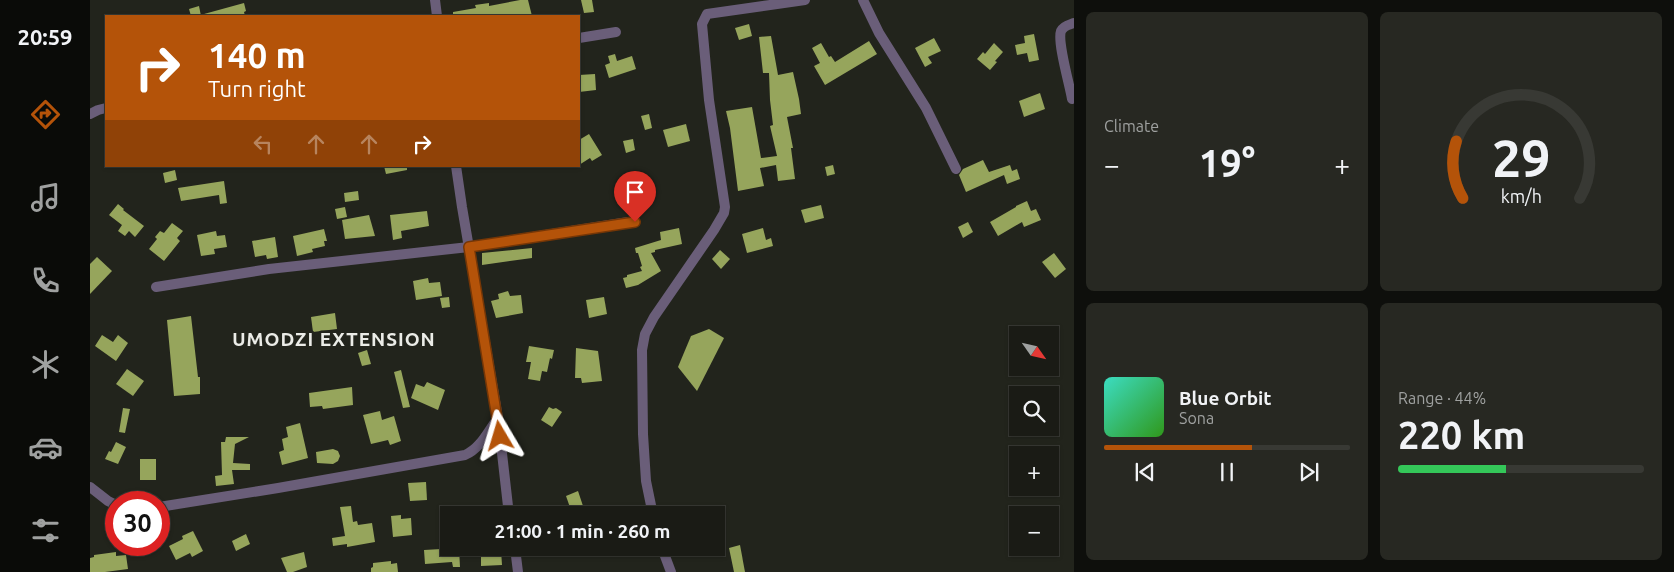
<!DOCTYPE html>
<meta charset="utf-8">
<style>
body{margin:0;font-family:Ubuntu,sans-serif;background:#272822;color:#f1f3f6;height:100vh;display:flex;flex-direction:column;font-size:19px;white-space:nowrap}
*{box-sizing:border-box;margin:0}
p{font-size:16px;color:#9fa1a0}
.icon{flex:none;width:28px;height:28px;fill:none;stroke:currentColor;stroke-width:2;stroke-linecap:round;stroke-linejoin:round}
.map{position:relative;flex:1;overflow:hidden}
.sheet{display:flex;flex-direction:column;gap:12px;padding:12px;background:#0e0f0c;width:600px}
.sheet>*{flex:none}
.banner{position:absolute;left:15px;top:15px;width:475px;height:152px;border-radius:0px;box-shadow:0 1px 4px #0004,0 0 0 1px #383934;background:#b45309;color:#fff;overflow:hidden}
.needle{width:32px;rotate:124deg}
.fabs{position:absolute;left:919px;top:326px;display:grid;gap:10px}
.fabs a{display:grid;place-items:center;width:50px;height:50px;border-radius:0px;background:#1a1b15;box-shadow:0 1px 4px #0004,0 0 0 1px #383934;font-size:25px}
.speed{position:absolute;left:15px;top:491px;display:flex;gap:10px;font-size:25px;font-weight:700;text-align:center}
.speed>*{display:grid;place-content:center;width:65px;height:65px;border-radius:50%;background:#1a1b15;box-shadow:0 1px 4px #0004,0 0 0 1px #383934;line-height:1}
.speed .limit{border:8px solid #d22;background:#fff;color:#111}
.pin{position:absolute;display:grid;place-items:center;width:42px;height:42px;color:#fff;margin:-51px -21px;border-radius:50% 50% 50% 0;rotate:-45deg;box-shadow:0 0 5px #0007}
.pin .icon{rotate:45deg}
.me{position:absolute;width:55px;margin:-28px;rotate:353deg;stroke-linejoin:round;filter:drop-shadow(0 0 4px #0008)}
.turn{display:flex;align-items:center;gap:18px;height:105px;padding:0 20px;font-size:22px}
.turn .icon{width:65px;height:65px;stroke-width:2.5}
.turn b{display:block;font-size:35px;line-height:42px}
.lanes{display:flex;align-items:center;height:48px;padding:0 20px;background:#0003;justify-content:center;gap:25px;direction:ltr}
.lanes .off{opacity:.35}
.big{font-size:38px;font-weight:700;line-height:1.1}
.sheet .card{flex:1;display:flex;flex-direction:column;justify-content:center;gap:8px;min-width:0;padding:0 18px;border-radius:8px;background:#272822}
.sheet .dial{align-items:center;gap:0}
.dial svg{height:130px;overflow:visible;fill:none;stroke:#383934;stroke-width:7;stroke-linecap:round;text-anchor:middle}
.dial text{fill:#f1f3f6;stroke:none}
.song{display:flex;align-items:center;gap:15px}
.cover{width:60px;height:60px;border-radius:8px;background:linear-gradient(135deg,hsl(170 70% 55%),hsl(110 70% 35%))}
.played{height:5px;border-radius:2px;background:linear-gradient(90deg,#b45309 60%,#383934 60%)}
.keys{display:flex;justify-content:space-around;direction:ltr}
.heat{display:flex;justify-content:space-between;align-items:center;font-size:28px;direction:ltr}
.charge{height:8px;border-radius:4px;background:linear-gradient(90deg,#34c759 44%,#383934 0)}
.sheet .tiles{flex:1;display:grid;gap:12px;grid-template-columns:repeat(2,1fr)}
.trip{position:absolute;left:350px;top:506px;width:285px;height:50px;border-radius:0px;background:#1a1b15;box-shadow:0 1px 4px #0004,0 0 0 1px #383934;font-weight:700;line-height:50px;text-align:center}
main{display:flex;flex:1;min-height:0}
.tab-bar{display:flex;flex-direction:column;width:90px;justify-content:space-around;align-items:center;background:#0a0b08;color:#9fa1a0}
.tab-bar .icon{width:35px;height:35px}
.tab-bar .on{color:#b45309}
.tab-bar b{font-size:22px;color:#f1f3f6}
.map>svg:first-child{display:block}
.building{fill:#96a55c}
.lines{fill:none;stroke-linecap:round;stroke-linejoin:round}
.minor{stroke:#6a5e79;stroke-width:10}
.route-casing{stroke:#753606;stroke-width:12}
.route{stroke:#b45309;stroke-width:9}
.labels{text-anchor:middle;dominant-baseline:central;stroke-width:5;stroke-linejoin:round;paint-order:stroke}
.district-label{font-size:19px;font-weight:bold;letter-spacing:1px;fill:#ebece7;stroke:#22241c}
</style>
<main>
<nav class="tab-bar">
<b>20:59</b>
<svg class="icon on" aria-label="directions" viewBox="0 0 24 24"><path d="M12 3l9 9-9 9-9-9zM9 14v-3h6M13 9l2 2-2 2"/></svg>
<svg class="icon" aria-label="music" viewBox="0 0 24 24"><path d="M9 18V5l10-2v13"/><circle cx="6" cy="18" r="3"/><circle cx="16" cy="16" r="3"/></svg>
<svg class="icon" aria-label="phone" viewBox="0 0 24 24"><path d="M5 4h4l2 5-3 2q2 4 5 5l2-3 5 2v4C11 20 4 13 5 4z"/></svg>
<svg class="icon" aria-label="climate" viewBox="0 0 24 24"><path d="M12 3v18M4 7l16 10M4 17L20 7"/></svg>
<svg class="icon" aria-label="car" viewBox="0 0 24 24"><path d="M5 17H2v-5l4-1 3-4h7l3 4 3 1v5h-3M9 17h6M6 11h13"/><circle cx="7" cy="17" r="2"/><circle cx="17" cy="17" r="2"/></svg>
<svg class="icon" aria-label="filters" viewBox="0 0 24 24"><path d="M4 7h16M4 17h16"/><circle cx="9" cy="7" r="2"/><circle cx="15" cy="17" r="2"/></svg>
</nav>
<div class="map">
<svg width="984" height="572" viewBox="0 0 984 572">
<rect width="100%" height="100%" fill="#22241c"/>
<!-- building -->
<g class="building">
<polygon points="430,0 438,0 442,16 363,16 363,12 386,8 385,5 399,3 399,6"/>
<polygon points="491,0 502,0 504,12 494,13"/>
<polygon points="154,3 156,11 154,12 155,16 114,16 114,14"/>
<polygon points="109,6 111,16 101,16 99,9"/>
<polygon points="659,24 662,36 649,40 645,28"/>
<polygon points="944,34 949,60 939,62 937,53 927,55 925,45 935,43 934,36"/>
<polygon points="681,36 688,75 703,72 709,99 711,114 697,117 703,148 701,148 705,179 688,181 686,165 670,168 674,186 648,191 640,128 636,111 662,107 671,158 687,156 680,126 683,125 680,100 679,73 673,73 669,37"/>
<polygon points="844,38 851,51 838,57 842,63 835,67 825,48"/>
<polygon points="779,41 787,54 735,85 724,66 730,63 722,48 731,43 739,57 741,56 745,62"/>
<polygon points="904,43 913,52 905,61 907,62 900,70 887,59 893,52 895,54"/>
<polygon points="525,54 527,61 542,56 546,69 519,78 515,65 520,63 518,56"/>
<polygon points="505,74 506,90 489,92 489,75"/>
<polygon points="950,93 955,109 934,117 929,101"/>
<polygon points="559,114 562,128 555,130 551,116"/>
<polygon points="596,124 600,141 578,147 573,130"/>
<polygon points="499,134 512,155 502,161 500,158 489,165 489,140"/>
<polygon points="543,139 545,150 536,153 533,141"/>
<polygon points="893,160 899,172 920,165 922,171 927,169 930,179 917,184 914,175 876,192 869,175 873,169"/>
<polygon points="743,165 745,174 737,176 735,167"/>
<polygon points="294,166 317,166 317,170 296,174"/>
<polygon points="85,170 87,180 75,183 73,173"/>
<polygon points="134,181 137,203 130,204 129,195 91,201 88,188"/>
<polygon points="268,191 269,200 255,202 254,193"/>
<polygon points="937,201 941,211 946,209 951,220 934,227 932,222 908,236 900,222 926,207 926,206"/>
<polygon points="28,204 34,209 33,210 54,226 45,237 39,231 35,236 28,231 32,225 19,215"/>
<polygon points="731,205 734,218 715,223 711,210"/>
<polygon points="255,207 257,217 247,219 245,209"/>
<polygon points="337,211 339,226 311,231 312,238 303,240 300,215"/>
<polygon points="279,215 285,236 255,239 252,220"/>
<polygon points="878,222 883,232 873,238 868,227"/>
<polygon points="82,223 93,231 87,238 90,241 74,261 59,249 67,239 65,237 70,231 74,233"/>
<polygon points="589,228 592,244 565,250 565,252 561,253 571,271 548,285 536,288 533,278 537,277 537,275 552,271 550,267 552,266 548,253 546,253 545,248 571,240 570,232"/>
<polygon points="673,228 676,240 681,238 683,246 657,253 652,234"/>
<polygon points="234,229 237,241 234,241 235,246 222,249 223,252 207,256 203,236"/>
<polygon points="126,231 127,236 135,235 137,247 124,249 125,254 111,256 107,235"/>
<polygon points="185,237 188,257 177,259 176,255 165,257 162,241"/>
<polygon points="442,248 442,258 392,265 392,253"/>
<polygon points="630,250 640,259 631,269 622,259"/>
<polygon points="964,253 976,269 965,278 952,262"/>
<polygon points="7,257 22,271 0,294 0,264"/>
<polygon points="338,278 339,283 350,282 352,296 326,300 323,281"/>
<polygon points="418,291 420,296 431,295 433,313 406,318 401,301 409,299 408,294"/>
<polygon points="359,297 360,307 352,308 350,298"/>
<polygon points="514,297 517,314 499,318 496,300"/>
<polygon points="245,313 247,329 223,332 221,317"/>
<polygon points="101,316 108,377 110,377 110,394 84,396 77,320"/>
<polygon points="619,329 634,338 607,391 588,367 601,336"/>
<polygon points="12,335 23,342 28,335 38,343 26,361 5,346"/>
<polygon points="439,346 464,350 462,359 460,358 457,372 452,371 450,381 438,379 441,362 436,362"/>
<polygon points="486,348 508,351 512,381 492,383 491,378 485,378"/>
<polygon points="277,350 281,364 272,366 268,353"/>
<polygon points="37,369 54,381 43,396 26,384"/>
<polygon points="311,370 320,407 313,408 304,372"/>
<polygon points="337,382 355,390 348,410 321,398 326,384 334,387"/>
<polygon points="262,387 263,405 233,409 232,406 220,407 219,393"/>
<polygon points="459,407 463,409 466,408 472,412 462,427 451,420"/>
<polygon points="33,408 40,409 35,433 29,432"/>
<polygon points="290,411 292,420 304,416 311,441 300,445 298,440 281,444 273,415"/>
<polygon points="210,423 218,458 192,465 189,452 194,450 192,439 198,437 196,427"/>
<polygon points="136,437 159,437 145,444 143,463 160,464 160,470 142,470 144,484 126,486 125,476 132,475 131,442 135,442"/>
<polygon points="26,442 36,447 28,464 15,459 19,451 21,452"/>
<polygon points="243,449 248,451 250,456 248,461 243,464 227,463 226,452"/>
<rect x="50" y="459" width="16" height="21"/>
<polygon points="336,482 337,500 320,501 318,483"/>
<polygon points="488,491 494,509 482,513 476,496"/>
<polygon points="261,506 263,522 267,521 268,525 282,523 285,542 257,547 257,544 243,546 242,538 255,536 250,507"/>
<polygon points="311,515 311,519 321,518 322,535 303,537 301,516"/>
<polygon points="103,531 113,551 102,557 100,553 86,560 79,546 93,539 92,536"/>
<polygon points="156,534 160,544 146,551 142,541"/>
<polygon points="650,545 655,572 644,572 639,548"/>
<polygon points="369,548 370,567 363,567 362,562 335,564 334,550"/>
<polygon points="403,550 411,550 412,565 391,566 391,553 404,553"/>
<polygon points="26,552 26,556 36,555 38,569 15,572 0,572 0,558 4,557 4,555"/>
<polygon points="214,552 217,567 203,572 197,572 191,558"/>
<polygon points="301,561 301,564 307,563 308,572 281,572 281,568 283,567 283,563"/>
</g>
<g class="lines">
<!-- minor -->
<g class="minor">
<polyline points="345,0 347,16"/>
<polyline points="773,0 789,33 836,108 866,169"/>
<polyline points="489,38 526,32"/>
<path d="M 982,99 C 980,86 967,42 971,31 C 974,25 979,25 984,23"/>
<polyline points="0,114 8,110 16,108"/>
<polyline points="366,166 372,207 408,418 419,515"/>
<polyline points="66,287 179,269 379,247 545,221"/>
<polyline points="0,487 18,501 26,505"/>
<path d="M 69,507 L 188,488 L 375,455 C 391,448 398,431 408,418"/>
<polyline points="563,515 556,481 553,434 552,350 555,334 564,317 624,230 634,213 635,207 619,100 612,24 617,14 715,0"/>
<polyline points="425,548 428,572"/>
<polyline points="572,548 581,572"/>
</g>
</g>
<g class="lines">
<!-- route casing -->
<g class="route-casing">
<polyline id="route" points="410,436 379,247 545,222"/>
</g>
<!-- route -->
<use href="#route" class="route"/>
</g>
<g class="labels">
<!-- district labels -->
<g class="district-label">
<text x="244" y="339">UMODZI EXTENSION</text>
</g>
</g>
</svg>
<div class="fabs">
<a><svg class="needle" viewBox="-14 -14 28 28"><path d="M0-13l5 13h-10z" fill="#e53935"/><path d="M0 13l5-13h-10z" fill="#9fa1a0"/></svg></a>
<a><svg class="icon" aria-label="search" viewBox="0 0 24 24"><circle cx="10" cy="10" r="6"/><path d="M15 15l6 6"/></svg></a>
<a>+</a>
<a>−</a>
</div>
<div class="speed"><div class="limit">30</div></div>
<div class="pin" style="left:545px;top:222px;background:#d93025"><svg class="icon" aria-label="arrive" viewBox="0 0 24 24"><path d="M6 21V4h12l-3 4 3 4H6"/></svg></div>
<svg class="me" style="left:410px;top:436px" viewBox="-20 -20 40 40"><path d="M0-17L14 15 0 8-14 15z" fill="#b45309" stroke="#fff" stroke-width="4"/></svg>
<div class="trip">21:00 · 1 min · 260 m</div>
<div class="banner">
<div class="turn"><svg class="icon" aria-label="right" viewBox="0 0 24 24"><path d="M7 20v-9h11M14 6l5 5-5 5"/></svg><div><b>140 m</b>Turn right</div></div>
<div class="lanes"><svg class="icon off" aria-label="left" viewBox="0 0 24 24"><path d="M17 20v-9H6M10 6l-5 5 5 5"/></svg><svg class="icon off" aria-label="ahead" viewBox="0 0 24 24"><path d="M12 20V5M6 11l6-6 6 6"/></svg><svg class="icon off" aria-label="ahead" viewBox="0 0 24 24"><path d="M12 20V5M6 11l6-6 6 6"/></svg><svg class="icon" aria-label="right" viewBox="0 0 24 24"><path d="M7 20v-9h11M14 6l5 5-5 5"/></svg></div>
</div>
</div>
<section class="sheet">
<div class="tiles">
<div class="card"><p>Climate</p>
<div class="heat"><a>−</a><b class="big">19°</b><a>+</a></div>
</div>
<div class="card dial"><svg viewBox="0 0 100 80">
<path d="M14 69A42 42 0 1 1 86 69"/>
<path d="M14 69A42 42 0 0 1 10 34" stroke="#b45309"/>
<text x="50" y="56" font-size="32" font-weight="700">29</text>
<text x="50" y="72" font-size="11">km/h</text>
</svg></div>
<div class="card">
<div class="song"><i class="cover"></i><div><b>Blue Orbit</b><p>Sona</p></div></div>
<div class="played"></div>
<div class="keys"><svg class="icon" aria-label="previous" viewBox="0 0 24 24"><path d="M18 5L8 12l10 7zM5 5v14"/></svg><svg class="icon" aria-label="pause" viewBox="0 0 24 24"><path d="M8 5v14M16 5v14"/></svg><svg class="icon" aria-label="next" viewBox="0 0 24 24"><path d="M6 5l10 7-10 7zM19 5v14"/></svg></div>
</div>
<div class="card"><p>Range · 44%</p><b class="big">220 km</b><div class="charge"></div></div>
</div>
</section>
</main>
